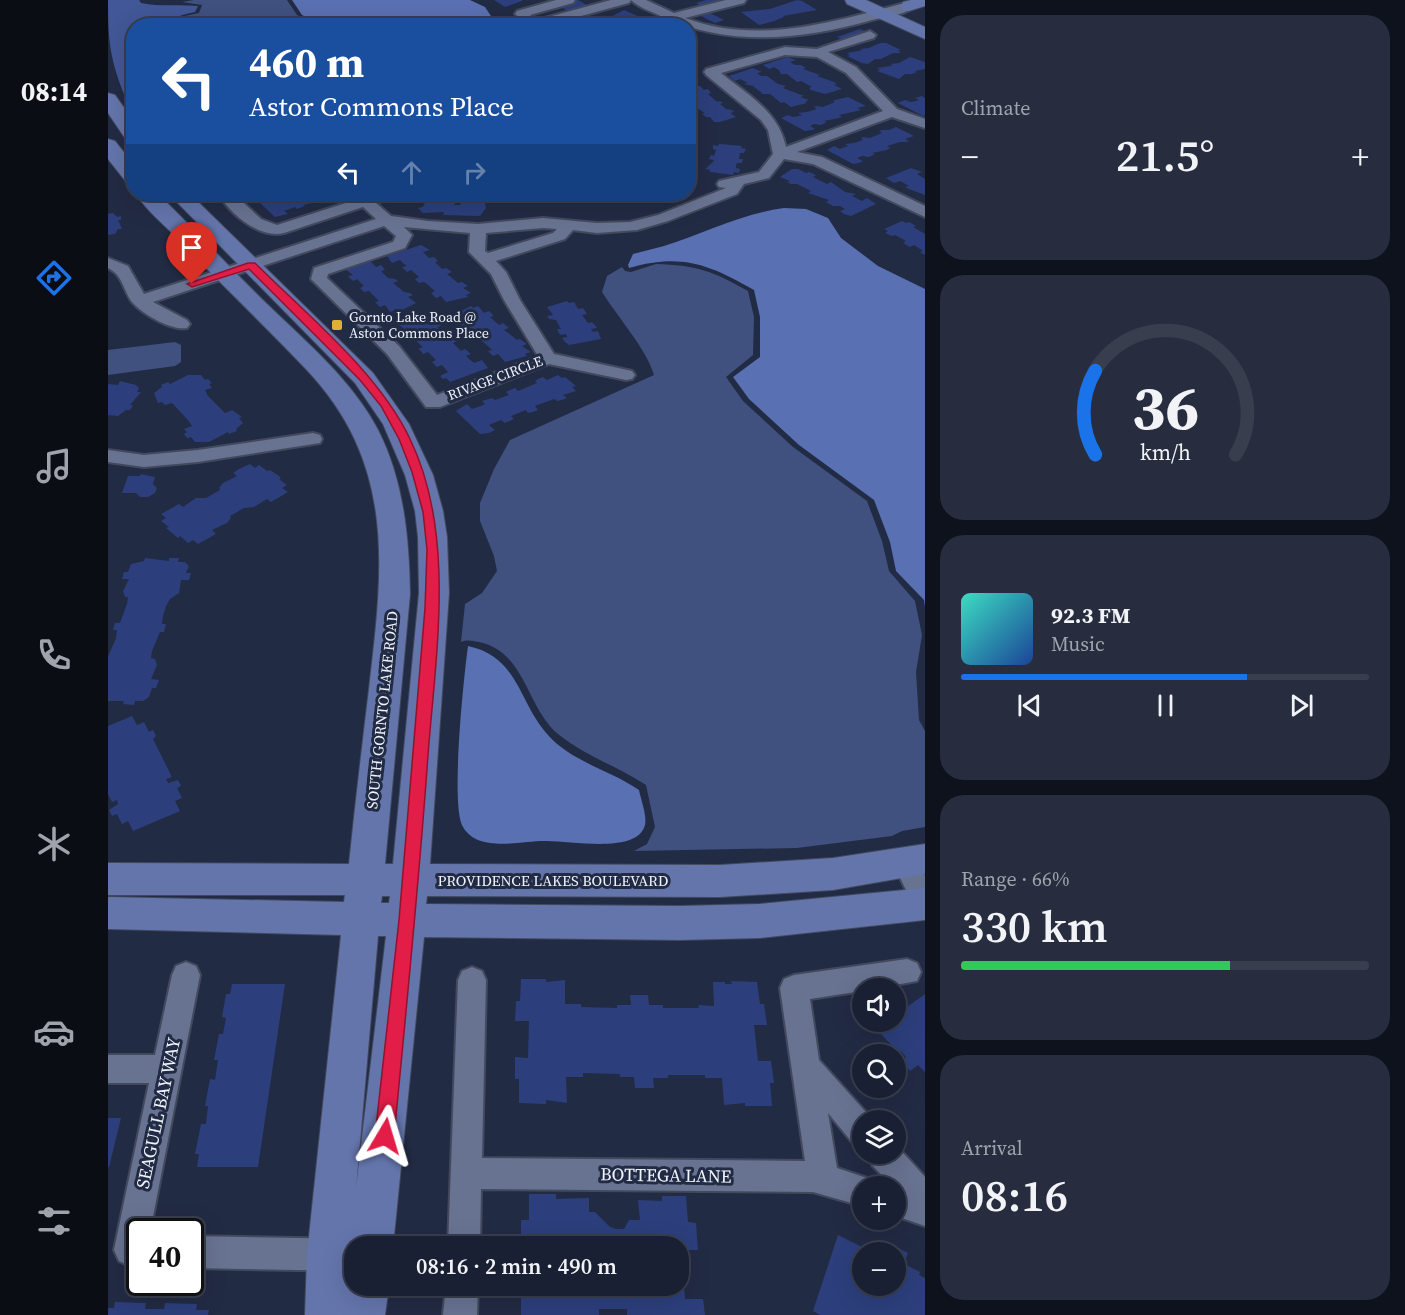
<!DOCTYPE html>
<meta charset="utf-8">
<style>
body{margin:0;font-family:"Source Serif 4",serif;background:#272d3f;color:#f1f3f6;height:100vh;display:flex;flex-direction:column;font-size:22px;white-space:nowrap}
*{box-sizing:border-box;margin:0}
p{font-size:20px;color:#9fa3ac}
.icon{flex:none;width:33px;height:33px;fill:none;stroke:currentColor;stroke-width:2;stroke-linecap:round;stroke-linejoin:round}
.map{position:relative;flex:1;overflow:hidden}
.side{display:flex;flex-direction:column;gap:15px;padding:15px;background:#0e121c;width:480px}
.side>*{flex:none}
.hud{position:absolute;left:18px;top:18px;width:570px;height:183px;border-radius:24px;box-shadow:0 6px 24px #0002,0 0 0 2px #383e4e;background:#1a4fa0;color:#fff;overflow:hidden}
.fabs{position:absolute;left:744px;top:978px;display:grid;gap:12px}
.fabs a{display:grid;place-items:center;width:54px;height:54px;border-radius:50%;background:#1a2033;box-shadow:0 6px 24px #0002,0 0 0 2px #383e4e;font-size:30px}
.speed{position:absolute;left:18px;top:1218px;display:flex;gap:12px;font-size:30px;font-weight:700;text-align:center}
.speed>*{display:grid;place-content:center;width:78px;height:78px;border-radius:50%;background:#1a2033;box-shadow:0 6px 24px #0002,0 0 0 2px #383e4e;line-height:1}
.speed .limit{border:3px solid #111;border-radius:9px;background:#fff;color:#111}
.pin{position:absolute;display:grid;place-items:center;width:51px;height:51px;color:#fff;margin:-62px -26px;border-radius:50% 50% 50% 0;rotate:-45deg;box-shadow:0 0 6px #0007}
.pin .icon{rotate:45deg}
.me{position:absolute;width:66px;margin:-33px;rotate:7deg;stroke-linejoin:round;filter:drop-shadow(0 0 4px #0008)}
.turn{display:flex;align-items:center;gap:21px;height:126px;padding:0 24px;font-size:27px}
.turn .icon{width:78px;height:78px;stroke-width:2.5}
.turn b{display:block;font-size:42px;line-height:51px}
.lanes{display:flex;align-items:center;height:57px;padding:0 24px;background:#0003;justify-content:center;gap:30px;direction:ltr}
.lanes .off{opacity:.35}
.big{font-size:45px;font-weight:600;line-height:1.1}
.side .widget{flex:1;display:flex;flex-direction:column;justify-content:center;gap:9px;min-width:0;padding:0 21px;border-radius:24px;background:#272d3f}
.side .dial{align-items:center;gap:0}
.dial svg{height:156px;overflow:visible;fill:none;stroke:#383e4e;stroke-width:7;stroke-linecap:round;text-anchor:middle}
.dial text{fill:#f1f3f6;stroke:none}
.song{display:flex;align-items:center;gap:18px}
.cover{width:72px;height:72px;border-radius:9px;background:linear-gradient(135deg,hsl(170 70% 55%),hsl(220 70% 35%))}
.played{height:6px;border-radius:3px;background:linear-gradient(90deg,#1a73e8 70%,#383e4e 70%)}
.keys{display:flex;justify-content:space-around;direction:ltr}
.heat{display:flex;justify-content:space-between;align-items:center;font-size:33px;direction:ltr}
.charge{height:9px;border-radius:4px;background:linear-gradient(90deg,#34c759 66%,#383e4e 0)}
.trip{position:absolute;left:236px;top:1236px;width:345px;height:60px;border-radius:24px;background:#1a2033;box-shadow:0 6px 24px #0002,0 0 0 2px #383e4e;font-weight:600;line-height:60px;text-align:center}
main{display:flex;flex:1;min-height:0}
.menu{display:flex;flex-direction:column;width:108px;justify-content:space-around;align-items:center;background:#0a0d14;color:#9fa3ac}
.menu .icon{width:42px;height:42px}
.menu .selected{color:#1a73e8}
.menu b{font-size:27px;color:#f1f3f6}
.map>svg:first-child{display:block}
.green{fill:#40507f}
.forest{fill:#425797}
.water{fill:#5970b2}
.building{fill:#2c3f7c}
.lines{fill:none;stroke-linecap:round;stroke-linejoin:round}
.street-casing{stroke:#42495d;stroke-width:4}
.secondary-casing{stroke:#42495d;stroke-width:2}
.street{fill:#687391;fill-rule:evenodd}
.secondary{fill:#6475ac;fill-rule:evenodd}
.route{fill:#e11d48;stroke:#92132f;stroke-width:1.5}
.poi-dot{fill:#ddb133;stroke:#222b44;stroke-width:2}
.labels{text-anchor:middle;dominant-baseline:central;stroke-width:6;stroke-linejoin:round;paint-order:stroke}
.far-poi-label{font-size:14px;fill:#eff3fd;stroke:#222b44;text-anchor:start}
.far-street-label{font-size:14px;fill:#eff3fd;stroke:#222b44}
.street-label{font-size:15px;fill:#eff3fd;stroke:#222b44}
.near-street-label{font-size:18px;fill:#eff3fd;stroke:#222b44}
</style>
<main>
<nav class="menu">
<b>08:14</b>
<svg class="icon selected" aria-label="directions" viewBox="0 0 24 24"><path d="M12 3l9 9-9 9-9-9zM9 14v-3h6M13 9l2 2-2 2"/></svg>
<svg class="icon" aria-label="music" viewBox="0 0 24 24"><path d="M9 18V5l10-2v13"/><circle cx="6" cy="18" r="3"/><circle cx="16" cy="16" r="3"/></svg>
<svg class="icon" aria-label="phone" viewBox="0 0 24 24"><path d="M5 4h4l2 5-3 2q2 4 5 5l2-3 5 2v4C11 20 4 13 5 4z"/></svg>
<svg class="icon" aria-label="climate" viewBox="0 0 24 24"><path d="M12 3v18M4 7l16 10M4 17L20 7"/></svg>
<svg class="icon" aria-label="car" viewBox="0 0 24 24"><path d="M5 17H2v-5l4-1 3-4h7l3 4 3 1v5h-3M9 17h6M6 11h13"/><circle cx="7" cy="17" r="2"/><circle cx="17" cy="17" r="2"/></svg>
<svg class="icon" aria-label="filters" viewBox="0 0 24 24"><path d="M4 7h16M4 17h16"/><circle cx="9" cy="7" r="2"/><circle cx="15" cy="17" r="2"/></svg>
</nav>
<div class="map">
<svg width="817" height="1315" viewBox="0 0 817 1315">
<rect width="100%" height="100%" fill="#222b44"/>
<!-- green -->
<g class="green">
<polygon points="86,0 179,0 189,15 210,25 47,26 63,19 91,13 94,5 74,2"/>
<path d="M 548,264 C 588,265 605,271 640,291 L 646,317 L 645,355 L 618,377 L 635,401 L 685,447 L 759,501 L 774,541 L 781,571 L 807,601 L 814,635 L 808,672 L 811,720 L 817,731 L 817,827 L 794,831 L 784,836 L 689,848 L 526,851 L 539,844 L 547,827 L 538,785 C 509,766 477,756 450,734 C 418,707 418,652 371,642 C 364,641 360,639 353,642 L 357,604 L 374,593 L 389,571 L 386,556 L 372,521 L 372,503 L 386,469 L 402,440 L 546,375 C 539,350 509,316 494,292 L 499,276 L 514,267 L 517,271 L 523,272 Z"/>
<polygon points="67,342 73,345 73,362 67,366 0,375 0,350"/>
</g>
<!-- forest -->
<path class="forest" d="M 0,0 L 31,0 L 33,3 C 52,7 71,4 90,6 L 87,12 C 66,16 46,26 26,26 L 25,97 L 17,97 C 2,59 0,41 0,0 Z"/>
<!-- water -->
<g class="water">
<polygon points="362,0 377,7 389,25 215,25 194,15 184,0"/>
<path d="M 431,194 L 519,194 C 491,201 459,204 431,194 Z"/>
<path d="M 676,208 L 698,209 L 720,218 L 733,238 L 770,266 L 817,289 L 817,607 L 816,600 L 788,571 L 782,542 L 766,500 L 691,445 L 641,399 L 625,377 L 652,357 L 652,317 L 646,290 C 601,264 572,253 521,268 L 520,265 L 525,254 C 535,251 546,249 556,246 C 597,233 633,214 676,208 Z"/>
<path d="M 360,646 C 411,657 410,702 440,735 C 464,762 502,770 531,790 C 533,800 539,815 537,825 C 529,855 461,840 436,841 C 412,841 370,853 355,827 C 342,807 356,675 360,646 Z"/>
</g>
<!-- building -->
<g class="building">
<polygon points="386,0 414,0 414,1 397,7"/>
<polygon points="470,0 482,7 462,12 451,6"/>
<polygon points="598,0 611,0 614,1 595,7 588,3"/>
<polygon points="689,0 694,1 709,10 675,16 676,17 666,21 651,25 633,12 662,9"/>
<polygon points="516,10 534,18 549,21 557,26 521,26 501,18"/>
<polygon points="600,12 616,20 607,23 591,15"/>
<polygon points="752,29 760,33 737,41 729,37"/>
<polygon points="772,43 778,43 793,50 790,51 793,53 785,53 773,59 767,59 760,64 754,63 739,56 742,55 739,53 755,50 752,49 761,48"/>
<polygon points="679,57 688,60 682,62 687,65 693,65 698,68 695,69 712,75 709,76 726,82 729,84 726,85 734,89 717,94 703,90 701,88 704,87 693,81 689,82 679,74 673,74 671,70 666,67 661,69 655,65"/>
<polygon points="802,57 817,62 817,69 807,71 809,72 804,74 797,74 791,79 769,71 772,70 769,68 782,66 785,65 782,64 791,63"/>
<polygon points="645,68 654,72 649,73 653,76 659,76 670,84 678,86 675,88 696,96 692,97 701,100 697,102 699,103 683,107 676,102 673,103 662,94 655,94 645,86 636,84 640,83 632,79 627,81 621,76"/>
<polygon points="580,86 592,86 596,90 600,89 603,93 600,94 608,101 614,102 615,103 612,104 618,109 624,110 626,112 622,113 628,117 612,122 606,122 602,117 598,117 594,114 597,113 584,105 588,104 580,98"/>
<polygon points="814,96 817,98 817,115 815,116 790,103 797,100 803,102 808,101 811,100 807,98"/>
<polygon points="740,97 758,106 749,108 753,110 749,111 731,115 734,117 731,118 716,121 719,122 713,125 706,124 702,126 707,129 704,130 697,131 673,118 680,115 685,117 691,116 694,115 690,113 699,112 709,109 706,107 708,106 715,107 727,102 725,101 727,100"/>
<polygon points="788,127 806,136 797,139 801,141 798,142 792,142 779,146 782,148 779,150 764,153 767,154 761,157 754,156 749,158 755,161 751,163 745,164 719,150 726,146 732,149 737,147 740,146 737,144 746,143 755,140 753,138 755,137 762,138 774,133 771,131 774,130 781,130"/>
<polygon points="611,144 634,146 633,148 638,149 636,153 632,153 631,159 635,159 634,163 629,163 628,165 628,168 632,169 631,173 626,172 625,175 602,172 602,170 597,169 605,162 606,160 601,159 603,155 606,156 608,150 605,149 605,145 610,146"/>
<polygon points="803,168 814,172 809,174 817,179 817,195 801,189 797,187 801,186 792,181 786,183 778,178"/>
<polygon points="684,169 690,169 698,173 701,172 708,175 705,177 719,184 723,182 737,192 748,194 744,196 754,201 759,198 768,204 743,216 736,214 732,211 737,209 732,206 725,206 718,202 721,200 700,193 703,191 689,184 683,184 679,182 682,181 672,177"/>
<polygon points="177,194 228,194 216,198 218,200 195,205 197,206 189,209 187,207 176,211 180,214 167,217 150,201 161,197 164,200 171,198"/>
<polygon points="317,194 338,194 336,198 347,200 348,203 345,205 352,205 355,200 369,201 374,197 382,200 377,203 378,208 372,216 335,215 336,212 315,213 310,208 315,207 319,198 314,196"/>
<polygon points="5,213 9,217 13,216 13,220 10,220 14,229 10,229 7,234 0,235 0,214"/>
<polygon points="794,221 798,223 801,222 808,226 805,227 817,234 817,255 812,252 815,251 806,245 802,247 795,243 798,241 787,235 784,236 777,233 780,231 776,229"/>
<polygon points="313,245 322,250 315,252 321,258 326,257 330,261 327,262 334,269 338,268 344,272 339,274 350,283 354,282 360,286 355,288 363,293 358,295 360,297 338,302 333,296 328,298 323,293 327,291 319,284 316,282 311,283 307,279 311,277 303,270 299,272 294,267 299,266 296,264 292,260 284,263 279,256"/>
<polygon points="255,261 262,261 268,267 273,265 277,270 273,271 280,278 287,279 290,281 285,283 296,292 302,293 305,295 300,297 308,303 290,312 288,310 282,312 277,305 272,307 267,302 271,301 261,291 256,292 252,288 256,286 249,279 245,281 240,276 245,275 237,269"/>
<polygon points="459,301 461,303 466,302 470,309 475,308 479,314 474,315 480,323 484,322 487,325 489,328 483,329 485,332 490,331 493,339 461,345 457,342 454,338 459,337 458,334 452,335 449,329 453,329 448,320 441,319 439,316 445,315 439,307"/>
<polygon points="363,306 365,308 370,306 376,313 381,311 386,316 382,317 391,325 395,323 401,328 396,330 399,332 409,340 412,339 419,344 414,346 423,352 417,354 419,356 397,362 390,354 385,356 380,351 384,350 372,339 367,340 362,335 366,334 358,326 354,328 348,323 353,321 345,315"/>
<polygon points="317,315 323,322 328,321 331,323 333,326 329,327 339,338 344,336 349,341 345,343 353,351 357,349 363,354 358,356 361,359 366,363 374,360 380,368 342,382 338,378 335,379 332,376 340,372 334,365 329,367 324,362 328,360 320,352 315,354 313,351 310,349 315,347 303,336 299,338 296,336 293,333 299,331 291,325 309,316 311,317"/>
<polygon points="80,375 93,375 97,380 100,379 104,383 101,384 104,388 97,390 100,396 117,413 124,410 134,417 131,418 135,423 128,429 129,431 121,434 120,432 101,442 87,442 83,437 79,438 76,434 79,432 76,429 84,426 80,420 64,403 57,405 54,402 50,403 46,393 54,387 53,385 60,382 62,384"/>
<polygon points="450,375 454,378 457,377 468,386 464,387 468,391 455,395 459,398 454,400 449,401 446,399 427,406 430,410 425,412 420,413 418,410 403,416 406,419 397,423 393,420 381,425 387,430 381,433 372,434 348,411 359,404 364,409 373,406 377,404 374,401 384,398 387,400 401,395 398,392 402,390 407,388 410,391 429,383 427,381 430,379 435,377 439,380"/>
<polygon points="12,381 28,385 31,388 29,392 33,392 22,405 25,405 22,410 18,410 10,416 0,415 0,384 10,385"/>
<polygon points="142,464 147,468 151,465 159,471 162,470 171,476 173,478 171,479 179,485 174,488 180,492 163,502 159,499 146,507 136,508 122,516 123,518 119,523 104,530 108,534 90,544 85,540 80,543 72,536 70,538 58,528 61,527 53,521 58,518 53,514 71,504 75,507 88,498 98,498 112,490 111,488 115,483 129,476 125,473 131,469"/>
<polygon points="33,474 47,477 45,484 49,488 47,493 40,497 32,497 28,493 14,493 20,476 32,476"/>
<polygon points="37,558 61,561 61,558 71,558 70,562 77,562 81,566 78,573 83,573 81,580 73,580 71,593 62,599 58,606 55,616 54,624 58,624 56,632 52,632 44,651 43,658 47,659 49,665 43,679 51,680 48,688 44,688 41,697 35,701 27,701 26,705 15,704 16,701 0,701 0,657 8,638 9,630 5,630 7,623 12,623 19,604 20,597 17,597 15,591 21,579 14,579 16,572 20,572 23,564 36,561"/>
<polygon points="24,716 29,725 36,722 41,732 45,730 48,736 45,739 64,777 58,779 60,783 70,780 73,786 69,788 74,798 67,801 72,811 25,831 20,821 14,824 9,814 4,816 1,810 10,804 9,800 4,802 0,794 0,726"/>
<polygon points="413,979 438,979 438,982 457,980 457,1004 473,1004 473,1007 509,1008 509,1005 523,1005 522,995 540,995 541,1005 555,1005 555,1008 591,1008 590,1005 606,1006 605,982 617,982 617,984 624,984 623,981 649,982 652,1004 656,1004 659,1025 646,1025 650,1061 663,1061 666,1083 662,1083 664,1106 637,1106 637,1103 616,1105 614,1078 597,1078 597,1075 560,1075 560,1078 545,1078 546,1088 527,1088 526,1077 512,1077 512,1074 475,1073 475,1077 458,1077 459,1103 438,1100 438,1104 411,1103 411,1079 407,1079 407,1057 420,1058 421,1021 407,1021 408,1001 412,1001"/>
<polygon points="124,984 177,984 150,1167 89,1167 91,1154 87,1154 93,1124 98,1124 100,1106 97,1106 102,1079 107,1080 110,1060 106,1060 111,1034 115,1034 118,1018 114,1017 118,994 122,994"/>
<polygon points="817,994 817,1072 810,1065 802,1071 793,1061 798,1057 793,1051 791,1053 772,1033 790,1019 788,1015"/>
<polygon points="0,1118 13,1118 1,1167 0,1167"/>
<polygon points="421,1194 448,1194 448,1199 481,1198 481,1212 487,1212 502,1227 508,1229 516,1229 521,1220 532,1220 530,1200 554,1201 554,1196 578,1196 580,1222 588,1223 590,1250 573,1250 577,1299 595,1299 597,1315 519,1315 519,1309 491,1309 491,1315 413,1315 413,1297 430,1297 430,1286 570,1286 570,1246 413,1246 413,1220 421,1220"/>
<polygon points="730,1235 758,1249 759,1245 773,1252 754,1252 754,1286 788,1286 788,1252 775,1252 778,1242 800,1253 796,1264 812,1272 811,1275 817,1278 817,1315 712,1315 705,1311"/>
<polygon points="7,1302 38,1303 37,1309 56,1309 57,1303 89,1304 88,1310 101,1310 100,1315 0,1315 0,1308 6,1308"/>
</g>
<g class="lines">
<!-- street casing -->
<g class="street-casing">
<g id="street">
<polygon points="448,0 467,0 465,3 422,15 429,20 503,0 523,0 521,3 436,26 421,26 407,14 409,11"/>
<path d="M 523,0 L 538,0 L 566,13 L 618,0 L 638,0 L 636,3 L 577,18 C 652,46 727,21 801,2 L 807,6 C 798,15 777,17 764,20 C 694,40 621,47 555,17 C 545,12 531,8 523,0 Z"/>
<path d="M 762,31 L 768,35 L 766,38 L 720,52 L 748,67 L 789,109 L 817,119 L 817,128 L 784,117 L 689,152 L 714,157 L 817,206 L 817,217 L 705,164 L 676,159 L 661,178 L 636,184 L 629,194 L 560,221 L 529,230 L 489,233 L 465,230 L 457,239 L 388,261 L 398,272 L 412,300 L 446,354 L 524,371 L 527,375 L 524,379 L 518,380 L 441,364 L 332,407 L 318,407 L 279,354 L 203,279 L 206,268 L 285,242 L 288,236 L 276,226 L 45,302 L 79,320 L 82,324 L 79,328 C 64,331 34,314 24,302 C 15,290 15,275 0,268 L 0,258 L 20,266 L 36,294 L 268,219 L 255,207 L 176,233 C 151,239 121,213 111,194 L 126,194 L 153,219 L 169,225 L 266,194 L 287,194 L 285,197 L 268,203 L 283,216 L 320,221 L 370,224 L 435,218 L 489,223 L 522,222 L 550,215 L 618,188 L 611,187 L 609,184 L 611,181 L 651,172 L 665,154 L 660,130 L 653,120 L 598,75 L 596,72 L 598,69 L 677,47 L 709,49 ZM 677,55 L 709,57 L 738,73 L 775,111 L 678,147 C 670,111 640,95 613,73 ZM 296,227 L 362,233 L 361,252 L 383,274 L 396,300 L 430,356 L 329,395 L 291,346 L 219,278 L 220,274 L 297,248 L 304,235 ZM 435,228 L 449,229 L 445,233 L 380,253 L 377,251 L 378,233 Z"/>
<polygon points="205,433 212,435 214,439 212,443 90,462 36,467 0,462 0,450 36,455 90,450"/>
<polygon points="798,852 807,855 817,876 817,915 808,911 785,863 789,855"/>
<polygon points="799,959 809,963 813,972 809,981 771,988 754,988 754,991 702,999 711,1060 765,1120 754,1120 754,1145 743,1141 720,1113 729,1168 765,1180 768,1186 754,1186 754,1206 705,1192 373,1189 372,1246 340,1246 350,980 354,971 364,967 374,971 378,980 374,1158 697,1161 672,988 676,979 686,975"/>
<polygon points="78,962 88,966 92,975 42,1232 32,1232 32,1262 22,1266 11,1261 6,1250 41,1083 0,1083 0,1055 47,1055 64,975 68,966"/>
<polygon points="788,1145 817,1177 817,1226 788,1216 788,1186 784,1186 764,1165 760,1154 788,1154"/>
<polygon points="82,1236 246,1239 257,1244 259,1246 246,1246 246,1271 82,1268"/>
<polygon points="338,1286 370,1286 369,1315 335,1315"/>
</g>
</g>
<!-- secondary casing -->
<g class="secondary-casing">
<g id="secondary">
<polygon points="737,0 758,0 817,27 817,39 739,4"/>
<polygon points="803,0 817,0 817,6 801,11 795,10 793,6 795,2"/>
<polygon points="0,93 7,95 26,122 26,143 19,141 0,113"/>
<polygon points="0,139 7,141 26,165 26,185 19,183 0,159"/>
<path d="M 29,194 L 50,194 C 87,230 122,268 159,304 C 199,343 244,380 270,430 C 296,481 301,538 302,594 L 277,864 L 285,864 L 311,593 L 310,537 L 307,511 L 297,475 L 275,424 L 247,383 L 61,194 L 82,194 L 265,373 L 301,424 L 325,475 L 335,511 L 339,537 L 341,593 L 322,864 L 612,865 L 725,858 L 817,844 L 817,874 L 725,890 L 612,897 L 319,896 L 318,904 L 572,906 L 652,904 L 817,888 L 817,920 L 652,938 L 572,940 L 316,937 L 285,1246 L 246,1246 L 246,1259 L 244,1253 L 246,1286 L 281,1286 L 277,1315 L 197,1315 L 199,1255 L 233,935 L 0,929 L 0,897 L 236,902 L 237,895 L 0,895 L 0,863 L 241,864 C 247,806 254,747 261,689 C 275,569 289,465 198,369 C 156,325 113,284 71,240 C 58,226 37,210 29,194 ZM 274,896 L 282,896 L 281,903 L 273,903 ZM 270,936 L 278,936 L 248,1188 Z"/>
</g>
</g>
<!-- street -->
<use href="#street" class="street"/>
<!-- secondary -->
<use href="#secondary" class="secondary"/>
</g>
<!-- route -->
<path class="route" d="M 140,263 L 147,263 C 199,315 270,372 302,439 C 350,538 326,663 319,769 C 310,892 298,1014 286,1136 L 283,1143 L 277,1146 L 270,1143 L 267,1136 L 291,920 L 317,608 L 319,550 L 315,512 L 304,472 L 291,439 L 273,406 L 252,380 L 141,269 L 84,287 L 79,284 Z"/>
<!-- markers -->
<rect class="poi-dot" x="223" y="319" width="12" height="12" rx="3"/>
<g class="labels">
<!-- far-poi labels -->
<g class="far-poi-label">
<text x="241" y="317">Gornto Lake Road @<tspan x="241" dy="16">Aston Commons Place</tspan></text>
</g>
<!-- far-street labels -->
<g class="far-street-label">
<text transform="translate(387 378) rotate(-21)">RIVAGE CIRCLE</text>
</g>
<!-- street labels -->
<g class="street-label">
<text transform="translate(274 710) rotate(-84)">SOUTH GORNTO LAKE ROAD</text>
<text x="445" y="880">PROVIDENCE LAKES BOULEVARD</text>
</g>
<!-- near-street labels -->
<g class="near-street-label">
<text transform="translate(50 1113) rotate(-78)">SEAGULL BAY WAY</text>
<text transform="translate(558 1175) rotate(1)">BOTTEGA LANE</text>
</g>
</g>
</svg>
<div class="fabs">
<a><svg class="icon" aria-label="sound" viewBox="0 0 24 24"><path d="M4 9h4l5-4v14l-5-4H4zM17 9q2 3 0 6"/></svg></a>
<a><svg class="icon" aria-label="search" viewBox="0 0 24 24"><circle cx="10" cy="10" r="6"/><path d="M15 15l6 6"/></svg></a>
<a><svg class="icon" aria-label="layers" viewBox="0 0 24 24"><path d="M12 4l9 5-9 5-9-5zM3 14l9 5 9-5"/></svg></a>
<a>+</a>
<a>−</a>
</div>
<div class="speed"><div class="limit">40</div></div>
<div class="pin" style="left:84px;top:284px;background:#d93025"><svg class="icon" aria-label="arrive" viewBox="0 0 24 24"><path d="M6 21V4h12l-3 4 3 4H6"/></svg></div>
<svg class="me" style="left:277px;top:1136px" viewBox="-20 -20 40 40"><path d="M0-17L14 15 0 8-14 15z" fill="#e11d48" stroke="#fff" stroke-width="4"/></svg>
<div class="trip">08:16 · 2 min · 490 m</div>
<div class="hud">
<div class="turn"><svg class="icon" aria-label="left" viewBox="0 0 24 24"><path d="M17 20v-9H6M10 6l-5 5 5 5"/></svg><div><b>460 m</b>Astor Commons Place</div></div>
<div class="lanes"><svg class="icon" aria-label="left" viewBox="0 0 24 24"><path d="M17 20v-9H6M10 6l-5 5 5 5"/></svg><svg class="icon off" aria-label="ahead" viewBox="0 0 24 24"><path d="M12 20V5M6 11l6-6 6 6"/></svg><svg class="icon off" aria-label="right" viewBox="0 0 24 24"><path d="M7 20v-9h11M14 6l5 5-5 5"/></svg></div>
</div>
</div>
<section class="side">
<div class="widget"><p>Climate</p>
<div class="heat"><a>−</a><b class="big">21.5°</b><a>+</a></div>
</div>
<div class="widget dial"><svg viewBox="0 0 100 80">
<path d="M14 69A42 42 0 1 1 86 69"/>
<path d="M14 69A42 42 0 0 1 14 26" stroke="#1a73e8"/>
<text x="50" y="56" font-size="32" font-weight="700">36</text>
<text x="50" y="72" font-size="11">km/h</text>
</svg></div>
<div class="widget">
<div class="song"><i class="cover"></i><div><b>92.3 FM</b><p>Music</p></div></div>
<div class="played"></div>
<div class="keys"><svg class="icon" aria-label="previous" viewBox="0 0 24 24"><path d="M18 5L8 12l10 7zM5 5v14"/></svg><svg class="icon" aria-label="pause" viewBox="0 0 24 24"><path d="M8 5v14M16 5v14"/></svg><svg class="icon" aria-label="next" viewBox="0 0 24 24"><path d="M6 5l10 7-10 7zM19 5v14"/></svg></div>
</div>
<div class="widget"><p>Range · 66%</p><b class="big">330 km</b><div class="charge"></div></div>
<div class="widget"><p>Arrival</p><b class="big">08:16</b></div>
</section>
</main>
